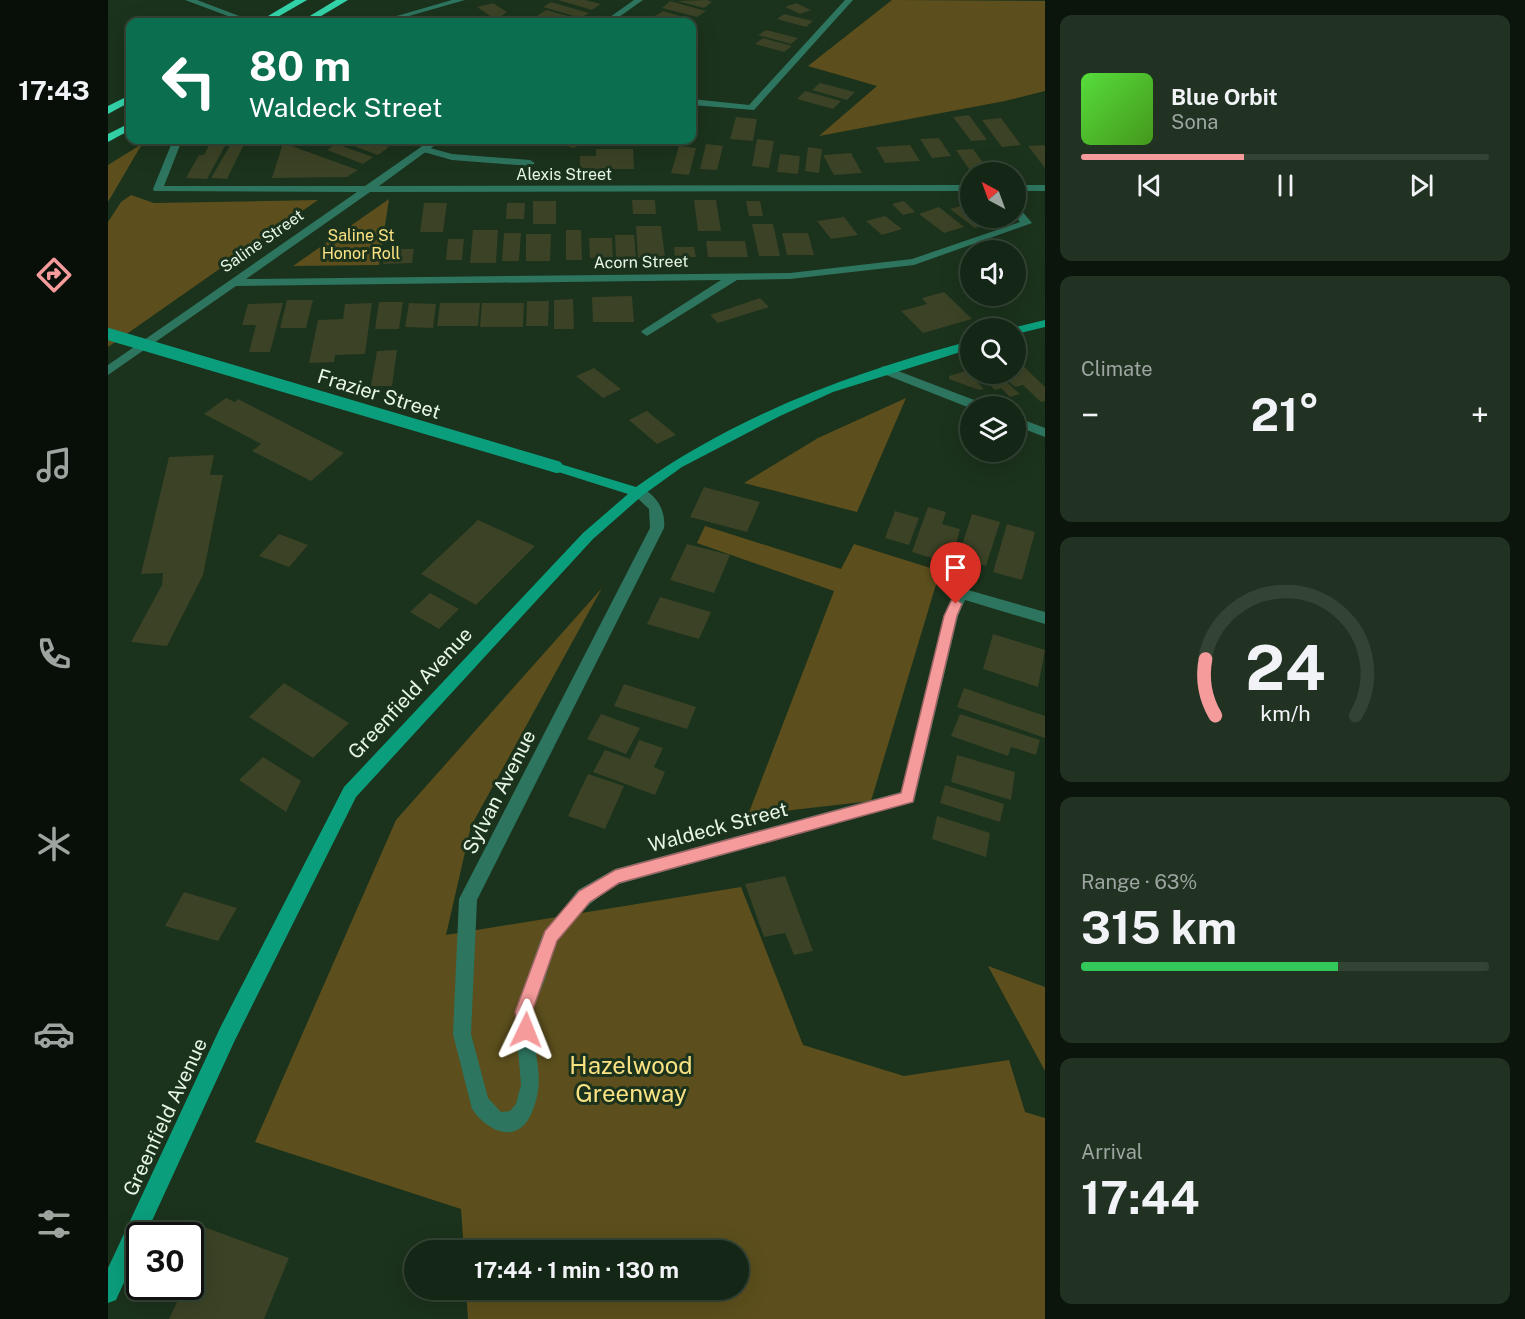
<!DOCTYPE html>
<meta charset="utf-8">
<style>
body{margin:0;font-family:"Public Sans",sans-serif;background:#213222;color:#f1f3f6;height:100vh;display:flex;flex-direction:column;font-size:22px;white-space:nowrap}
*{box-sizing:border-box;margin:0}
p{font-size:20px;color:#9da5a0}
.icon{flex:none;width:33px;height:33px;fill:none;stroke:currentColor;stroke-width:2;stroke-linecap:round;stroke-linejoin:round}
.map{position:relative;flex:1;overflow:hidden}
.sheet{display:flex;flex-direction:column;gap:15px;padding:15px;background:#0b150c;width:480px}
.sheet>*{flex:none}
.hud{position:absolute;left:18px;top:18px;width:570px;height:126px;border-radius:12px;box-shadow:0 6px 24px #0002,0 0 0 2px #334334;background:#0b6e4f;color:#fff;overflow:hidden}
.needle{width:39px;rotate:319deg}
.fabs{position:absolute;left:852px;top:162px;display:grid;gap:12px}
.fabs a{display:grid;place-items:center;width:66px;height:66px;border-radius:50%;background:#142615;box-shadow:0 6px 24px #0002,0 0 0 2px #334334;font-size:30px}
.speed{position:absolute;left:18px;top:1222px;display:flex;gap:12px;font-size:30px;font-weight:700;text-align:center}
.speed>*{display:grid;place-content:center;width:78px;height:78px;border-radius:50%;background:#142615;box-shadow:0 6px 24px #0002,0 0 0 2px #334334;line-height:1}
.speed .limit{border:3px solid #111;border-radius:9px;background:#fff;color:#111}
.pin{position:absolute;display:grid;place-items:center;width:51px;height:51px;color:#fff;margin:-62px -26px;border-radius:50% 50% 50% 0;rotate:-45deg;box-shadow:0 0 6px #0007}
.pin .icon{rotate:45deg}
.me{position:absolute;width:66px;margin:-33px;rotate:2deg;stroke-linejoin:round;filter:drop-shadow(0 0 4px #0008)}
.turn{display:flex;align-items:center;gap:21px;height:126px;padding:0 24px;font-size:27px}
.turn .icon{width:78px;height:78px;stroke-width:2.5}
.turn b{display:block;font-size:42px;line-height:51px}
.big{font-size:45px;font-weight:700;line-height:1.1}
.sheet .tile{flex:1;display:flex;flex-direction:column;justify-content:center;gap:9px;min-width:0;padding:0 21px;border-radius:12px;background:#213222}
.sheet .dial{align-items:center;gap:0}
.dial svg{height:156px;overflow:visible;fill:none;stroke:#334334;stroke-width:7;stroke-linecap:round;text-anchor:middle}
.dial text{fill:#f1f3f6;stroke:none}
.song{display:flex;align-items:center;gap:18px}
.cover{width:72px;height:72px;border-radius:9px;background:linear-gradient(135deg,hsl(110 70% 55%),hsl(100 70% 35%))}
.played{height:6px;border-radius:3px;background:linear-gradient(90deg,#f59b9b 40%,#334334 40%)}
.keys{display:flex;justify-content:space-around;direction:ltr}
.heat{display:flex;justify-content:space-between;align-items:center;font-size:33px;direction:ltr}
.charge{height:9px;border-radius:4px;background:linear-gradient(90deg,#34c759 63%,#334334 0)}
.trip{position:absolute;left:296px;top:1240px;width:345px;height:60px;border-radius:30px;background:#142615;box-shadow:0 6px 24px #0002,0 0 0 2px #334334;font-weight:700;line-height:60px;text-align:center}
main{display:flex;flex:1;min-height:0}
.tabs{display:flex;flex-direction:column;width:108px;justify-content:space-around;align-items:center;background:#080f08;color:#9da5a0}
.tabs .icon{width:42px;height:42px}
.tabs .selected{color:#f59b9b}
.tabs b{font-size:27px;color:#f1f3f6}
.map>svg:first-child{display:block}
.green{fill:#5c4f1d}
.building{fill:#3b4225}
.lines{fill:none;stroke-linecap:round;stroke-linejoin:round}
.lane{fill:#2d755f;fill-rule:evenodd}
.street{fill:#2d755f;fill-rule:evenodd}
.secondary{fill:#0b9e7c;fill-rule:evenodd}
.highway{fill:#33d3a9;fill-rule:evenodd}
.secondary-bridge{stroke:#0b9e7c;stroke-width:12}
.route{fill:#f59b9b;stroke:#9f6565;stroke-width:1.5}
.labels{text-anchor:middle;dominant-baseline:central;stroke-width:6;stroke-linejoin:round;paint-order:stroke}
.far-street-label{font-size:16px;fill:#e8f6e8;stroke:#1b321c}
.far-park-label{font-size:16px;fill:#fae283;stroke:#1b321c}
.street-label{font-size:20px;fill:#e8f6e8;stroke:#1b321c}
.near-park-label{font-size:24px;fill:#fae283;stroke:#1b321c}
</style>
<main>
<nav class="tabs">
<b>17:43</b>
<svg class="icon selected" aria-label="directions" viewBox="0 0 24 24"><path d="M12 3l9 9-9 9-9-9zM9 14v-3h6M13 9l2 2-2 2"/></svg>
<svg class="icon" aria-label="music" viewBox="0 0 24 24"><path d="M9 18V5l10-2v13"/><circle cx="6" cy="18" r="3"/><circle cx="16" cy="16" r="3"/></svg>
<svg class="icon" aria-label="phone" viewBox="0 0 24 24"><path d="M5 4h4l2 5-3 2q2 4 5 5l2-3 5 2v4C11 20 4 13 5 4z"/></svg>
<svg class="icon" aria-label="climate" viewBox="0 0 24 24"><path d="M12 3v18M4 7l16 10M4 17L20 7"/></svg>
<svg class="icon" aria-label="car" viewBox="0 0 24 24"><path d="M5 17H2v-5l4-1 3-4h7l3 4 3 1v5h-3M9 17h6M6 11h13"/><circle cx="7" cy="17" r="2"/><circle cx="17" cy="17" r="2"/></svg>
<svg class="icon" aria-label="filters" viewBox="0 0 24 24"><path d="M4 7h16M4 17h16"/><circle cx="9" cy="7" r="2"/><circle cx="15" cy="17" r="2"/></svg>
</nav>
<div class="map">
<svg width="937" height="1319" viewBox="0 0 937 1319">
<rect width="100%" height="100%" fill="#1b321c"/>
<!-- green -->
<g class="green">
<polygon points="784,0 937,1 937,91 897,101 711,136 769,86 700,66"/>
<polygon points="34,144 0,202 0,165"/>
<polygon points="23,195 46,203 210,200 0,347 0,222 13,202"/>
<polygon points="281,199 271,265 185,266"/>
<polygon points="798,398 749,512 636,483 710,438"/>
<polygon points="597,526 733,569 746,544 832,571 763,801 640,815 726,591 589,543"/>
<polygon points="494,588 363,826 338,935 633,887 695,1045 796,1076 901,1060 917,1112 937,1118 937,1319 360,1319 358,1290 630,1290 630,1251 356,1251 353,1209 147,1142 288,820"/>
<polygon points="880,966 937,987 937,1071"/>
</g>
<!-- building -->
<g class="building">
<polygon points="450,0 477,0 493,4 484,10"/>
<polygon points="599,0 604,2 596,8 569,1"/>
<polygon points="562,1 598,11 589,17 554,8"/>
<polygon points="443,2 481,13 473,18 435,7"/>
<polygon points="385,3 399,12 388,20 369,7"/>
<polygon points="688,3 703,10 692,14 677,7"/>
<polygon points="438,10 473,20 469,22 452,22 429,16"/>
<polygon points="555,11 575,17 567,22 538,22"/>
<polygon points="676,14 705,21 698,27 669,19"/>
<polygon points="658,30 690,38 683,44 650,35"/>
<polygon points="655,38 684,46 676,52 647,44"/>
<polygon points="712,83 747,92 739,100 704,90"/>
<polygon points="697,91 733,101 725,109 689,99"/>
<polygon points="861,115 879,140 863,141 845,117"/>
<polygon points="628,117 649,119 645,141 622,139"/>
<polygon points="893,118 913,145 894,147 874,120"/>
<polygon points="831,138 843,156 824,158 812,139"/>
<polygon points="649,139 666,141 661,168 644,166"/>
<polygon points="239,140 258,140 281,147 270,155 235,142"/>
<polygon points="266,140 295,140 285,146"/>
<polygon points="439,140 477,140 466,148"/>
<polygon points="103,142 119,142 99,179 78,178 91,155 96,155"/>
<polygon points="175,143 250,170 239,177 164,178"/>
<polygon points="123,144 136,144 119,179 103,178"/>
<polygon points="228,144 265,157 255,164 219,150"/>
<polygon points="598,144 615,146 609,170 592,169"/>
<polygon points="802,145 812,161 777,163 768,147"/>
<polygon points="936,145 937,146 937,168 920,146"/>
<polygon points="571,146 588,148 581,175 563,173"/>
<polygon points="700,147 714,149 711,173 697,171"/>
<polygon points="488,149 525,149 526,169 472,169 472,156 488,156"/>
<polygon points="865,149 882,172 863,172 848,150"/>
<polygon points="743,153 754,173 726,175 715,155"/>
<polygon points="672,154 692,156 690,174 669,172"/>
<polygon points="524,200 547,200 548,214 525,214"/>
<polygon points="586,200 608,200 613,231 590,231"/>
<rect x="425" y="201" width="23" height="23"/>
<polygon points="638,201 652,201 655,216 641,216"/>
<polygon points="796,201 807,212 795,215 784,204"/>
<polygon points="316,203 339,203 335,232 312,232"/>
<polygon points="399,203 417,203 416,219 398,219"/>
<polygon points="861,204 862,218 880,218 885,222 867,228 842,209"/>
<polygon points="831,207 856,227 836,233 811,214"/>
<polygon points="777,216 794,229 774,235 758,221"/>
<polygon points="736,217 750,235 723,239 709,221"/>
<polygon points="644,224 665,224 672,256 651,256"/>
<polygon points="528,226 553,226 557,257 530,258"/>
<polygon points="365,230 390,230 388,263 362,263"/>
<polygon points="458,230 473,230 474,260 458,260"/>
<polygon points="396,233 413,233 411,261 394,261"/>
<polygon points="674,233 700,233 706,255 679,255"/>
<polygon points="418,234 443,234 442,261 418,261"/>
<polygon points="507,235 526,235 528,258 508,258"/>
<polygon points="481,238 504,238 505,257 482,258"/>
<polygon points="340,239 356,239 354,260 338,260"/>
<polygon points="598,241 637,241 640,257 600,257"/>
<polygon points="566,247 586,247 588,257 567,257"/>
<polygon points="278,249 306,249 304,263 275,264"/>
<polygon points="836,292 864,319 815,333 793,311 819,304 814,298"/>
<polygon points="524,296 526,322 485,322 484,297"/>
<polygon points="652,298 661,307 610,323 602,315"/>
<polygon points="465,299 466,329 446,329 446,300"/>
<polygon points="179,300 205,300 198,328 172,328"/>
<polygon points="419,301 441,301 440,326 418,326"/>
<polygon points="271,302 295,302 291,329 267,329"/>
<polygon points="175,303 162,352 141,352 148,325 134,325 140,304"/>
<polygon points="264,303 257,354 227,355 226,362 201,363 210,320 235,319 237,304"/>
<polygon points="301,303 328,304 325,328 297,327"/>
<polygon points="332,303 372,303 370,326 329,326"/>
<polygon points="374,303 416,303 415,327 372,327"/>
<polygon points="289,350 284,386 263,386 269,351"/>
<polygon points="908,359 937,387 937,401 933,402 915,385 907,387 893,374 908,374"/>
<polygon points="486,368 513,389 495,398 468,376"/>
<polygon points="858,371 876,389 871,390 841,379 841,376"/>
<polygon points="870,374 890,374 912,394 902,397 893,388 887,390"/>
<polygon points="118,398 127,402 130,399 236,453 203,481 144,451 153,444 96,414"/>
<polygon points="539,411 568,435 549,444 521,420"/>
<polygon points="106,455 102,475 115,475 95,575 59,646 23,642 54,585 55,573 33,574 61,457"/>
<polygon points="596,487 652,502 639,532 582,517"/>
<polygon points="820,507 838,512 834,524 852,529 843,564 804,552"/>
<polygon points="787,511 811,518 801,545 777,538"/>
<polygon points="864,514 892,522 878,566 850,557"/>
<polygon points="370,520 427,546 368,605 313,574"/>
<polygon points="899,524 927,532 914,580 885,572"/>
<polygon points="171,534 200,545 181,567 151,556"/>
<polygon points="579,544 622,555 606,593 562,580"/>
<polygon points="322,593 351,609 331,629 302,612"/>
<polygon points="552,597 603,612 591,639 539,624"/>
<polygon points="885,634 937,650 930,687 875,669"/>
<polygon points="176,683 241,723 205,758 141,717"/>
<polygon points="516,684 588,707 579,729 506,706"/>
<polygon points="856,688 937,716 937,738 849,707"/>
<polygon points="493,714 532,728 518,754 479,739"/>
<polygon points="852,714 932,740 928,755 903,747 900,756 843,736"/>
<polygon points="531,740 555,748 546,767 557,772 547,795 485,772 497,750 522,759"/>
<polygon points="849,755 907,772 903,800 843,782"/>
<polygon points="155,757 193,781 178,812 131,780"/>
<polygon points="480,774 516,786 497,829 460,816"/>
<polygon points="837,785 896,804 892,822 832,803"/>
<polygon points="829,816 882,833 878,857 824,839"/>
<polygon points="677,876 705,951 686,955 677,933 656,937 637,884"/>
<polygon points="76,892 129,908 110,941 57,926"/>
<polygon points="88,1224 181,1258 156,1319 61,1319 76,1287 82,1287 82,1273 85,1266 82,1265 82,1236"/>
</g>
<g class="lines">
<!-- lane -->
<polygon class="lane" points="315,146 344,154 422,160 427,163 422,166 344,160 312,151 310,149"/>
<!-- street -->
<g class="street">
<polygon points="77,0 89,0 147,22 136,22"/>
<polygon points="344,0 357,0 280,22 268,22"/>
<polygon points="526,0 535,0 504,22 495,22"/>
<polygon points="737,0 745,0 646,110 584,105 584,99 641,105"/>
<polygon points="65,140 74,140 56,186 257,186 323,140 334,140 271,186 862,185 862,191 262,192 138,279 682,273 804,259 912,222 908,217 908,208 912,209 924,223 806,265 682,279 629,280 539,336 533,332 535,330 613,280 128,286 0,375 0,365 249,192 46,191 45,189"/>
<rect x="908" y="185" width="29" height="6"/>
<polygon points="777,366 874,403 876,406 862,408 773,373 773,367"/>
<polygon points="908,417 937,428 937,437 908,426"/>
<path d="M 530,487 C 548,493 558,510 556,528 L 369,900 L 363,1034 L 380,1098 L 393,1112 L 402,1111 L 408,1104 L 413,1085 L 407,1012 L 434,936 L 470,890 L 507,869 L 793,792 L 836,616 L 848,589 L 853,588 L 937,612 L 937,624 L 857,600 L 850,616 L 806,802 L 511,884 C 489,897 460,919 449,943 C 444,956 440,969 436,982 C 432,992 426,1003 425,1013 C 422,1049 440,1075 424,1112 C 410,1146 380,1132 364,1109 L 345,1034 L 351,899 L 542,528 L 541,509 L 523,492 Z"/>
</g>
<!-- secondary -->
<g class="secondary">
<polygon points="937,320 937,327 908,334 908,328 904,328"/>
<path d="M 862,341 L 862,349 L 725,392 L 672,416 L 574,467 L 535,495 L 485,539 L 248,797 L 127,1040 L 37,1236 L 32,1236 L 32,1247 L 8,1300 L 0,1303 L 0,1268 L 113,1026 L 236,787 L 475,533 L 520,494 L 444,470 L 443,467 L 444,464 L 449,463 L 528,487 C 627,416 745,372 862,341 Z"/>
</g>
<!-- highway -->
<g class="highway">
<polygon points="187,0 199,0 161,22 150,22"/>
<polygon points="228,0 240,0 203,22 192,22"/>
<polygon points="22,95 22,102 0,114 0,106"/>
<polygon points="22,123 22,130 0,142 0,134"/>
</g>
<!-- secondary-bridge -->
<polyline class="secondary-bridge" points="0,334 449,467"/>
</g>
<!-- route -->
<polygon class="route" points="848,599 854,604 849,616 805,802 511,883 482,902 449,941 424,1012 426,1030 424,1037 418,1039 412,1037 407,1012 437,931 471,891 507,870 793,793 836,616 843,601"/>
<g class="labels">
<!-- far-street labels -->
<g class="far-street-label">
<text x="456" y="174">Alexis Street</text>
<text transform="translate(154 241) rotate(-35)">Saline Street</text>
<text transform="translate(533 262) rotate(-1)">Acorn Street</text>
</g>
<!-- far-park labels -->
<g class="far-park-label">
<text x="253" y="235">Saline St<tspan x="253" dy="18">Honor Roll</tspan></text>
</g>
<!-- street labels -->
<g class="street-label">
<text transform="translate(271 394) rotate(17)">Frazier Street</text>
<text transform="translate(302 693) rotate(-47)">Greenfield Avenue</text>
<text transform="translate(391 792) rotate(-63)">Sylvan Avenue</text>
<text transform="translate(610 827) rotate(-15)">Waldeck Street</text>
<text transform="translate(57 1117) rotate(-65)">Greenfield Avenue</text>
</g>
<!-- near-park labels -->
<g class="near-park-label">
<text x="523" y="1065">Hazelwood<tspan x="523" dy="28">Greenway</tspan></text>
</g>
</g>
</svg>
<div class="fabs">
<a><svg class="needle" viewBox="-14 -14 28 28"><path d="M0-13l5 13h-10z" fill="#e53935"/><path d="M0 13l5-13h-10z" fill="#9da5a0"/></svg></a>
<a><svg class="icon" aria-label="sound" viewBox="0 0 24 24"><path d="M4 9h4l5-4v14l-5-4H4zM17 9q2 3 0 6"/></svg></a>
<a><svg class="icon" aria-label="search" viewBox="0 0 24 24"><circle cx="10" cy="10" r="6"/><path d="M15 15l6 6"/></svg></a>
<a><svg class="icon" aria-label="layers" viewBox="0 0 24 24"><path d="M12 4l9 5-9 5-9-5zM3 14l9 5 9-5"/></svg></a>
</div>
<div class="speed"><div class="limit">30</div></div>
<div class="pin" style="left:848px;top:604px;background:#d93025"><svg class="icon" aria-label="arrive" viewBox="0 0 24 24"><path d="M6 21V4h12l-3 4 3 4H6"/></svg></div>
<svg class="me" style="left:418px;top:1030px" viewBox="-20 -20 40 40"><path d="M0-17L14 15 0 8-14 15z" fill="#f59b9b" stroke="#fff" stroke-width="4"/></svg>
<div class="trip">17:44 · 1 min · 130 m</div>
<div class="hud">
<div class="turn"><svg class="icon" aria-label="left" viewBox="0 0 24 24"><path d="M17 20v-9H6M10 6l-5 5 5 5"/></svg><div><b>80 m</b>Waldeck Street</div></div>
</div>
</div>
<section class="sheet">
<div class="tile">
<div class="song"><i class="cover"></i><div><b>Blue Orbit</b><p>Sona</p></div></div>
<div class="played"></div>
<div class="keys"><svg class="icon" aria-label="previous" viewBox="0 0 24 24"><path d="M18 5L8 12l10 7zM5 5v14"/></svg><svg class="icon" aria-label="pause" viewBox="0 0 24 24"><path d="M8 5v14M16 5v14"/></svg><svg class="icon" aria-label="next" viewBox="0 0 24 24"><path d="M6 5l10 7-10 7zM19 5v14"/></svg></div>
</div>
<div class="tile"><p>Climate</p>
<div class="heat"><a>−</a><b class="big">21°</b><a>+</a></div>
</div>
<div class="tile dial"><svg viewBox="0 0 100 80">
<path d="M14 69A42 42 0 1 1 86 69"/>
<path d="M14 69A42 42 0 0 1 9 40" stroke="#f59b9b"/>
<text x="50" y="56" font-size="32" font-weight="700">24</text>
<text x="50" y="72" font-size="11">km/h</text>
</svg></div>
<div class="tile"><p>Range · 63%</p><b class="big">315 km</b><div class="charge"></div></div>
<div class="tile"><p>Arrival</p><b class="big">17:44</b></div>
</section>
</main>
